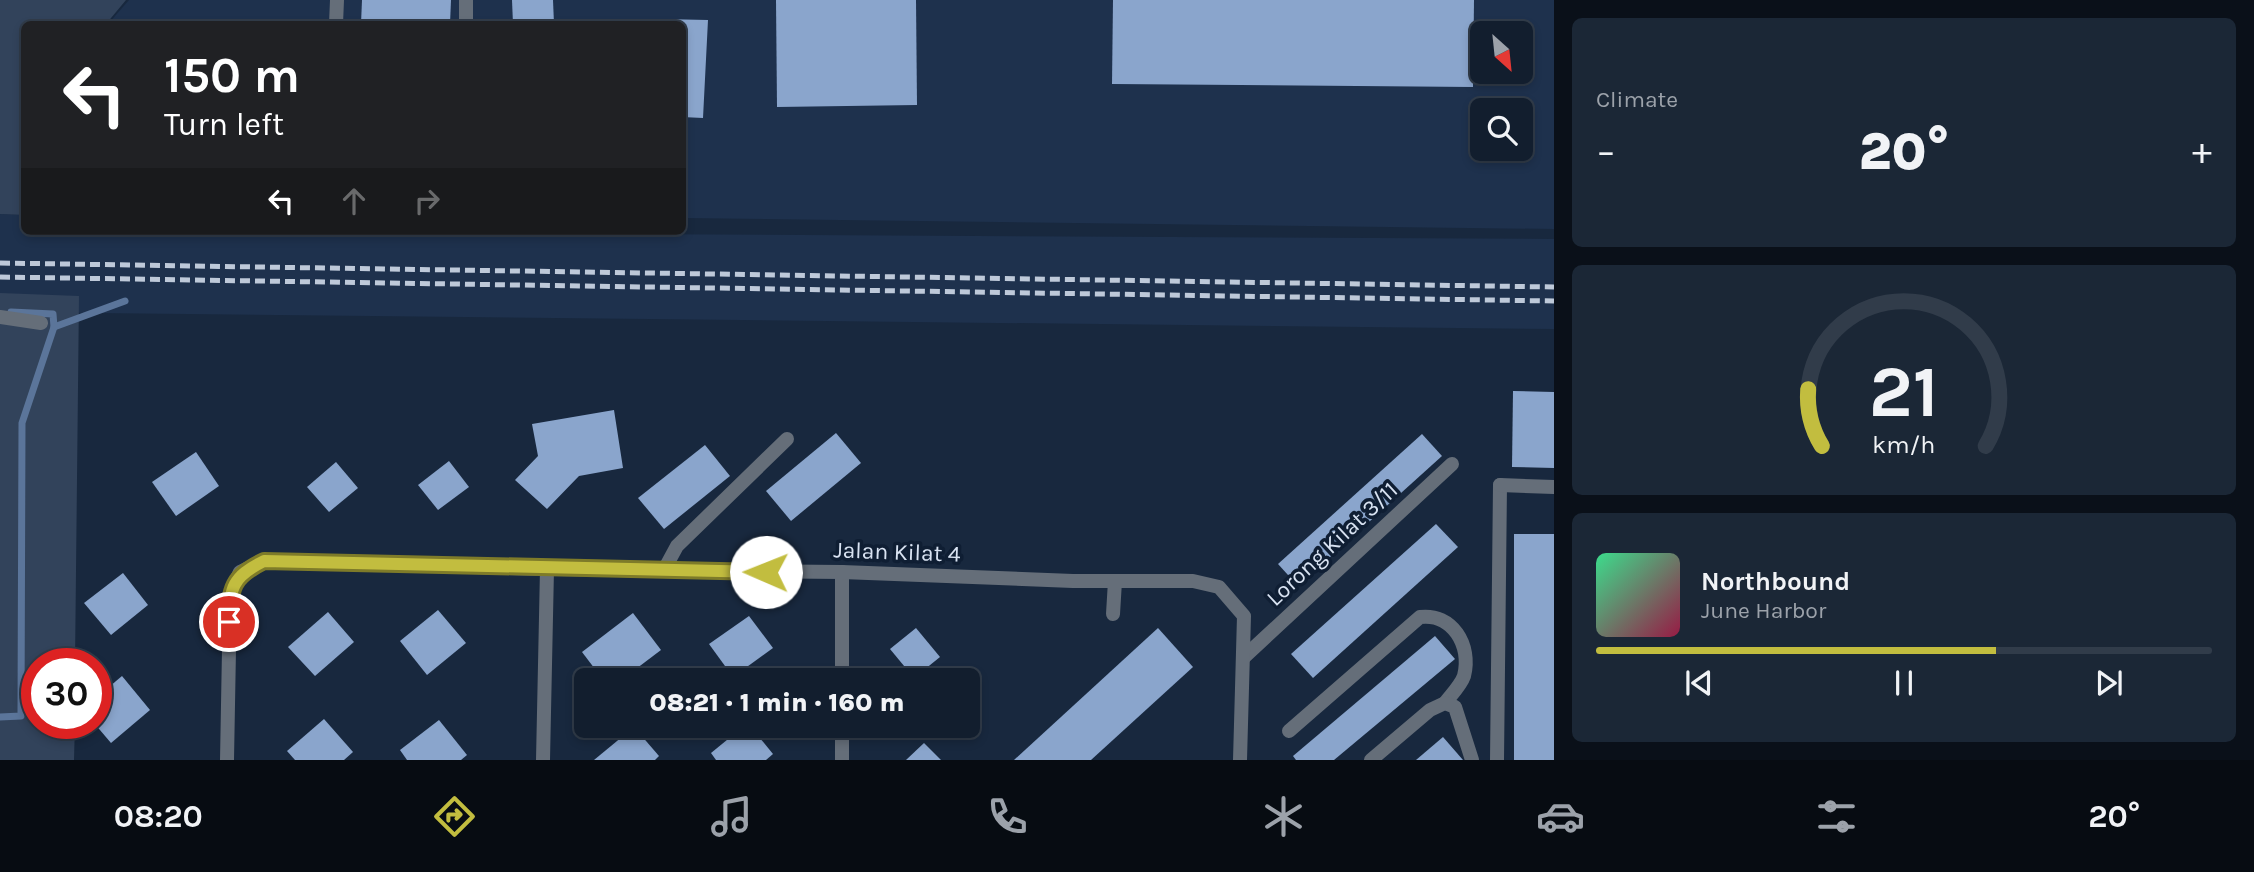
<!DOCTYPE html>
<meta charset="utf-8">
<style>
body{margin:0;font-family:Karla,sans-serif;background:#1b2736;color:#f1f3f6;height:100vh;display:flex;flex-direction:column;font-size:26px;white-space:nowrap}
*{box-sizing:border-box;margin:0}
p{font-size:23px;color:#9ca2aa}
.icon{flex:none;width:38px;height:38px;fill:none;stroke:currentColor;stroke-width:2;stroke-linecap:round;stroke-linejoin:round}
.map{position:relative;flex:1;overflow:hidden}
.details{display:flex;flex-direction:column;gap:18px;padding:18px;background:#0a1019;width:700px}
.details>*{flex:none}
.banner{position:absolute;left:21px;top:21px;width:665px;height:214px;border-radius:10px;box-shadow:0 4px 10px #0003,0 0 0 2px #313c4a;background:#202124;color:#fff;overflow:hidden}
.needle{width:46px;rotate:153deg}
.tools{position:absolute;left:1470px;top:21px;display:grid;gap:14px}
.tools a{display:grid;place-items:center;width:63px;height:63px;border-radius:10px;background:#121e2e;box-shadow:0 4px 10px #0003,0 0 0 2px #313c4a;font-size:35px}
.speed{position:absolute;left:21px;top:648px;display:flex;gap:14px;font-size:35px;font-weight:700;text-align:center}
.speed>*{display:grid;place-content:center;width:91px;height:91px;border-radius:50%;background:#121e2e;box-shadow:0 4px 10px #0003,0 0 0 2px #313c4a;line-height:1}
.speed .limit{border:10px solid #d22;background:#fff;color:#111}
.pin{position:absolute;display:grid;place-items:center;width:60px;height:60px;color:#fff;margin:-30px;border:4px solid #fff;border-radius:50%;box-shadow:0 2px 7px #0007}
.me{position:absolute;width:77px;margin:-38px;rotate:271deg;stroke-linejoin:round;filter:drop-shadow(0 0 5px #0008)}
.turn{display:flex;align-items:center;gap:24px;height:147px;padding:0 28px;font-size:32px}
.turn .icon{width:91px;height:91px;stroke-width:2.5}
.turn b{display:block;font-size:49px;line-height:60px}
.lanes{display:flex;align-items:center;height:66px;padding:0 28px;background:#0003;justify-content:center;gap:35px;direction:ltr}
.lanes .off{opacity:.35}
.big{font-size:52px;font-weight:800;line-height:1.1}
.details .tile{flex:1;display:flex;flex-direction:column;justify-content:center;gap:10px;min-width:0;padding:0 24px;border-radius:10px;background:#1b2736}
.details .dial{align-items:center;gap:0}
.dial svg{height:182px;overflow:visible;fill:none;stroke:#313c4a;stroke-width:7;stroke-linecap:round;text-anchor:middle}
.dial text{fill:#f1f3f6;stroke:none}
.song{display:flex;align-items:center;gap:21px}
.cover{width:84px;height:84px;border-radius:10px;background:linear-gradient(135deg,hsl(150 70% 55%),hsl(340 70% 35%))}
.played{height:7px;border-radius:4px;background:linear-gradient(90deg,#c2bd3f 65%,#313c4a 65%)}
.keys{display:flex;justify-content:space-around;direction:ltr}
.heat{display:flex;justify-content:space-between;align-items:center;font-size:38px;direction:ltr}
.trip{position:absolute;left:574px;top:668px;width:406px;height:70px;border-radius:10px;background:#121e2e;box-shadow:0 4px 10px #0003,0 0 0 2px #313c4a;font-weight:800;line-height:70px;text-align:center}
.tabs{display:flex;height:112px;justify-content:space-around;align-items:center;background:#070c12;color:#9ca2aa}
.tabs .icon{width:49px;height:49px}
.tabs .current{color:#c2bd3f}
.tabs b{font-size:32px;color:#f1f3f6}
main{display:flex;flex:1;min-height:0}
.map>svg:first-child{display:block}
.built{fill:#1e314d;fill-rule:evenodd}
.green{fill:#32435b}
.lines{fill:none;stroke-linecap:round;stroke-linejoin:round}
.stream{stroke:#5b759a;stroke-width:7}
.building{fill:#8aa5cc}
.service{stroke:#656e79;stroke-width:14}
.minor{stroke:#656e79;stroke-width:14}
.rail{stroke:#bec9d9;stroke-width:5;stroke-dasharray:10 5;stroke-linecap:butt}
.route-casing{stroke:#7e7b29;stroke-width:18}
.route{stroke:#c2bd3f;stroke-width:12}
.labels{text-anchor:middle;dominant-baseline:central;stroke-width:7;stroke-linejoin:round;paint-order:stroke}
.street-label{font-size:23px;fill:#d9e3f2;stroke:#0f1e33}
</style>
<main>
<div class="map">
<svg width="1554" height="760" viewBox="0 0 1554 760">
<rect width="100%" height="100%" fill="#18283e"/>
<!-- built -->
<g class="built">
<path d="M 129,0 L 1554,0 L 1554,229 L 683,218 L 682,24 L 108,24 ZM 1482,33 L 1521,33 L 1521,72 L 1482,72 ZM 1482,110 L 1521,110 L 1521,149 L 1482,149 Z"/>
<polygon points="0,214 24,215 24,231 1554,239 1554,329 0,312"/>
</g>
<!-- green -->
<g class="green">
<polygon points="0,0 126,0 106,24 24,24 24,215 0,214"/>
<polygon points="0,293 79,296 75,663 37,663 37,723 75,723 74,760 0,760"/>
</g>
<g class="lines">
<!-- stream -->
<g class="stream">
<polyline points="11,312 53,314 54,327"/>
<polyline points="0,717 21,716 22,423 54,327 125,301"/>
</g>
</g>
<!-- building -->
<g class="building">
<polygon points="362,0 451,0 450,24 361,24"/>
<polygon points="512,0 553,0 554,24 513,24"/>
<polygon points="776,0 916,0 917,105 777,107"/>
<polygon points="1113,0 1474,0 1473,87 1112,84"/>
<polygon points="661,19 708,20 703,118 682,117 682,24 660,24"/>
<polygon points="1513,391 1554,392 1554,468 1512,467"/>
<polygon points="614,410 623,468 579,476 547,509 515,480 538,456 532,424"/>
<polygon points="836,433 861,463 791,521 766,491"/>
<polygon points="1422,434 1442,456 1298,586 1278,564"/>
<polygon points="705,445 730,476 664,529 638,498"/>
<polygon points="196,452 219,486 176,516 152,482"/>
<polygon points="449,461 469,487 438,510 418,485"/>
<polygon points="336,462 358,488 329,512 307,487"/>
<polygon points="1436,524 1458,547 1313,678 1291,654"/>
<rect x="1514" y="534" width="40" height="226"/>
<polygon points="123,573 148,605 111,635 84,603"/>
<polygon points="438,610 466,643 427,675 400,641"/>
<polygon points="328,612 354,642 315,676 288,647"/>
<polygon points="633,613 661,650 620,681 604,681 582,652"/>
<polygon points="749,616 773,648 733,677 709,644"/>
<polygon points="916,628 940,657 914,678 890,649"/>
<polygon points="1158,628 1193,667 1091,760 1014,760"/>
<polygon points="1435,636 1455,659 1334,760 1296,760 1293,756"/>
<polygon points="122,676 150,710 111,743 94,723 96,698"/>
<polygon points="324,719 353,752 344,760 295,760 287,751"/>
<polygon points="439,720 467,755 461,760 407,760 400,750"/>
<polygon points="744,726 750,726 773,754 766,760 716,760 711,753"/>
<polygon points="634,727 659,756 655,760 594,760"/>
<polygon points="1443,737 1463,760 1416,760"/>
<polygon points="924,743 941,760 906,760"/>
</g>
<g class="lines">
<!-- service -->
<g class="service">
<polyline points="336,24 337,0"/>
<polyline points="466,24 466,0"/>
<polyline points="0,317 41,323"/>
<polyline points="1113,614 1115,581"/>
<polyline points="1497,760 1500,485"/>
</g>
<!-- minor -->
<g class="minor">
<polyline points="1500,485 1554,487"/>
<polyline points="664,570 677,546 787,439"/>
<polyline points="1243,658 1452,464"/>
<polyline points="842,681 842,572"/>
<path d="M 1289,731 L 1420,617 C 1452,613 1472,645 1464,676 C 1461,685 1451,695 1445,703"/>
<polyline points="227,760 230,594 240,572 263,561 547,569 842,572 1073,581 1193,581 1219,587 1244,616 1240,760"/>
<polyline points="543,760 547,569"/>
<polyline points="842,760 842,726"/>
<polyline points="1371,760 1430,710 1445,703 1455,707 1472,760"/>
</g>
<!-- rail -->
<g class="rail">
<polyline points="0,263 1554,287"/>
<polyline points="0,277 1554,301"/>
</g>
</g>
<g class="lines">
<!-- route casing -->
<g class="route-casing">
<path id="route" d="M 229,622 C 230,587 232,577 264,561 L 766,572"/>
</g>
<!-- route -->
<use href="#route" class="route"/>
</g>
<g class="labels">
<!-- street labels -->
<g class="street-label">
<text transform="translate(1332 544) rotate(-43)">Lorong Kilat 3/11</text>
<text transform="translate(897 552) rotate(2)">Jalan Kilat 4</text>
</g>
</g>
</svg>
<div class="tools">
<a><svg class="needle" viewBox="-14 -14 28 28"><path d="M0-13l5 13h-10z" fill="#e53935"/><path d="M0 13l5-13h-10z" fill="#9ca2aa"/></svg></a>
<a><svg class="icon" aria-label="search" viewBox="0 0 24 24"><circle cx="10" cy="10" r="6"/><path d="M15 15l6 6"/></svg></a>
</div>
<div class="speed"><div class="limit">30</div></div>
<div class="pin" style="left:229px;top:622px;background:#d93025"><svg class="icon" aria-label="arrive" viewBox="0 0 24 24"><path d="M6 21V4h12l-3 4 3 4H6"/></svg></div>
<svg class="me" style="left:766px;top:572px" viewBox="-20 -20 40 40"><circle r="19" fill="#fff"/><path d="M0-13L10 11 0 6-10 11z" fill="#c2bd3f"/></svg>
<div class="trip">08:21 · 1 min · 160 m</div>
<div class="banner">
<div class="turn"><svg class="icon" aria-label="left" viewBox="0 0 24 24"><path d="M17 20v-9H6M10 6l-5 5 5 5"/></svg><div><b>150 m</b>Turn left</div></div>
<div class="lanes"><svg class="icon" aria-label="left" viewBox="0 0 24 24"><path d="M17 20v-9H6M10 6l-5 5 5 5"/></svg><svg class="icon off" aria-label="ahead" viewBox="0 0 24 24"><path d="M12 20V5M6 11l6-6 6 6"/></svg><svg class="icon off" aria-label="right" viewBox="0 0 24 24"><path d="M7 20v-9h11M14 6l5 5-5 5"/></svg></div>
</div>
</div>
<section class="details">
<div class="tile"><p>Climate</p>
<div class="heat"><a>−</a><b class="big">20°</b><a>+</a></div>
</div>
<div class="tile dial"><svg viewBox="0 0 100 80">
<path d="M14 69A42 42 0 1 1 86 69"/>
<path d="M14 69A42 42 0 0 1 8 44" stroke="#c2bd3f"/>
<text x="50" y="56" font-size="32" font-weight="700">21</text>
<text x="50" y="72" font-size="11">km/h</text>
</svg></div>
<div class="tile">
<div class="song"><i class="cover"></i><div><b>Northbound</b><p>June Harbor</p></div></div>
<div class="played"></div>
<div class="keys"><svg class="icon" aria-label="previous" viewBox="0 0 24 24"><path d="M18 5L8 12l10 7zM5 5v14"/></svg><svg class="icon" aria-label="pause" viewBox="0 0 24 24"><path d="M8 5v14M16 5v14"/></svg><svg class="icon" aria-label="next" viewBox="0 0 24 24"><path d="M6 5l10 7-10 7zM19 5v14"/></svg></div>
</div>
</section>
</main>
<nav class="tabs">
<b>08:20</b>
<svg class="icon current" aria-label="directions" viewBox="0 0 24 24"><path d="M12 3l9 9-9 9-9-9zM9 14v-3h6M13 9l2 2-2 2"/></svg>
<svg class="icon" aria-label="music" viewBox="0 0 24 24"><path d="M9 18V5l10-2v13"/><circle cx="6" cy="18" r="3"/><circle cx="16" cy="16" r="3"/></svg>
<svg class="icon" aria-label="phone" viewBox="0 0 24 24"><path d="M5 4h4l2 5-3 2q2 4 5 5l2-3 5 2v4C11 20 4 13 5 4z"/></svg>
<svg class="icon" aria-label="climate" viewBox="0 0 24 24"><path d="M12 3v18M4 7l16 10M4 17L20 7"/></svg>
<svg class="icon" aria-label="car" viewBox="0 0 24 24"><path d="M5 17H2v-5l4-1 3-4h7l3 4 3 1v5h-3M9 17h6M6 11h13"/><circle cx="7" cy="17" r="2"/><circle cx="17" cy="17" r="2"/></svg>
<svg class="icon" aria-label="filters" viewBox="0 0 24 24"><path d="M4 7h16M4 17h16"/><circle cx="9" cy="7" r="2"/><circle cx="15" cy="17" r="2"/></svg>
<b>20°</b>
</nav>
